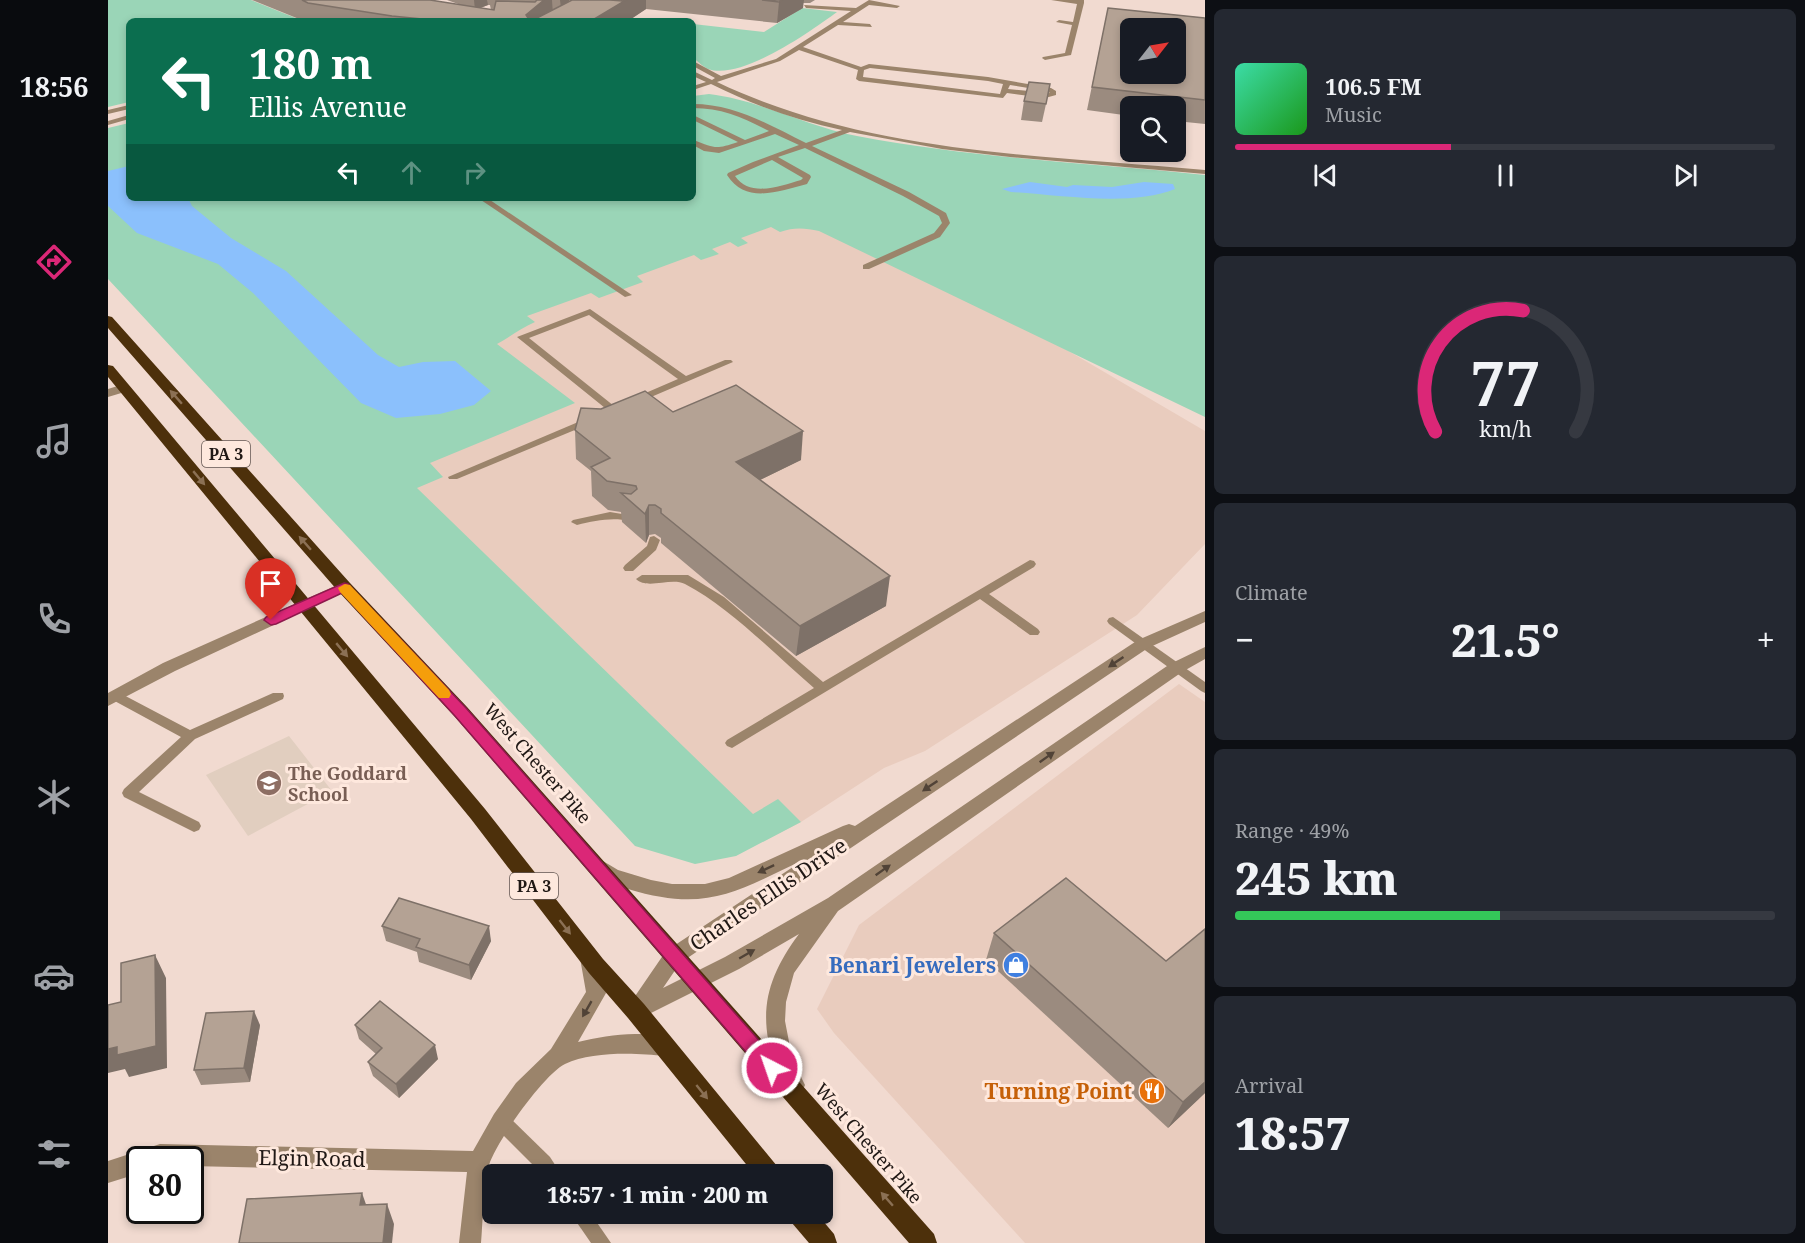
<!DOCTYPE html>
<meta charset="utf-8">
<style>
body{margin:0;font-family:"Noto Serif",serif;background:#242831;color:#f1f3f6;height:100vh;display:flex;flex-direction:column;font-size:22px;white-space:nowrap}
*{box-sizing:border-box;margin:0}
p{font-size:20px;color:#9ea1a6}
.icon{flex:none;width:33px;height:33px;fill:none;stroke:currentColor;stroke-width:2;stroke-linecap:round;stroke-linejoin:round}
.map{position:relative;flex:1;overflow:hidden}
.sheet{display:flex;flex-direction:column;gap:9px;padding:9px;background:#0d0f14;width:600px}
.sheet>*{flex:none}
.guide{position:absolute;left:18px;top:18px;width:570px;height:183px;border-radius:9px;box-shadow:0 3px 9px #0003;background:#0b6e4f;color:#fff;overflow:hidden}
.needle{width:39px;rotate:59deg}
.controls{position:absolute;left:1012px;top:18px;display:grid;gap:12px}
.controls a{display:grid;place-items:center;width:66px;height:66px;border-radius:9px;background:#171b24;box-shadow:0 3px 9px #0003;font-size:30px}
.speed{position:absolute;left:18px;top:1146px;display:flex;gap:12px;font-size:30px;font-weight:700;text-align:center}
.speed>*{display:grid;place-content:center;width:78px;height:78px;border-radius:50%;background:#171b24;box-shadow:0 3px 9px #0003;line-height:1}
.speed .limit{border:3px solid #111;border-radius:9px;background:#fff;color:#111}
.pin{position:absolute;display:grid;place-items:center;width:51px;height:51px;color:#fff;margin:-62px -26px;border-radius:50% 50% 50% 0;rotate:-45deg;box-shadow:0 0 6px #0007}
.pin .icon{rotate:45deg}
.me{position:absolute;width:66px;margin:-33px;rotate:319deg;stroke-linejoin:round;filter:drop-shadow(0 0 4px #0008)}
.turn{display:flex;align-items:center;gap:21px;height:126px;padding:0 24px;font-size:27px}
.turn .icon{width:78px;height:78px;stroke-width:2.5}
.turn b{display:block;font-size:42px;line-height:51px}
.lanes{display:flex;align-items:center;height:57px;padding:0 24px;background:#0003;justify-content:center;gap:30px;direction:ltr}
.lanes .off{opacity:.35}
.big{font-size:45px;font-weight:800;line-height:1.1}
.sheet .tile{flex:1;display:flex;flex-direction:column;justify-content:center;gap:9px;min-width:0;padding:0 21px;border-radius:9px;background:#242831}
.sheet .dial{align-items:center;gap:0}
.dial svg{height:156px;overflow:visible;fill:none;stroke:#363941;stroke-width:7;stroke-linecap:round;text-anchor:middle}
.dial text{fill:#f1f3f6;stroke:none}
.song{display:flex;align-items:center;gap:18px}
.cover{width:72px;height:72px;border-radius:9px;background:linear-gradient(135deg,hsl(160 70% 55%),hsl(120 70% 35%))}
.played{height:6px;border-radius:3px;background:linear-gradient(90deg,#db2777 40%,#363941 40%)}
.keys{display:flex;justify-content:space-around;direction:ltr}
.heat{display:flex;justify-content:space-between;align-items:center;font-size:33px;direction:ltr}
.charge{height:9px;border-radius:4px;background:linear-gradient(90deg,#34c759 49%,#363941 0)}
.trip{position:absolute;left:374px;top:1164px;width:351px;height:60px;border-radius:9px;background:#171b24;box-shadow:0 3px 9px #0003;font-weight:800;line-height:60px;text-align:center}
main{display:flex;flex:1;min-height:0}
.menu{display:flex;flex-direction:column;width:108px;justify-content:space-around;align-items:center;background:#090b0e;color:#9ea1a6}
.menu .icon{width:42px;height:42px}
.menu .current{color:#db2777}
.menu b{font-size:27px;color:#f1f3f6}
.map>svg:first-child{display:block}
.built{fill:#e9ccbe}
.education{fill:#e1cebf}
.green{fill:#9ad5b7}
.water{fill:#8bc0fc}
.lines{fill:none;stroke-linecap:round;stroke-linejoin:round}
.service{fill:#9b846b;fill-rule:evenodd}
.minor{fill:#9b846b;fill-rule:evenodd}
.trunk{fill:#4d300b;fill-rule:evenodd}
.wall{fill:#9b8b7f;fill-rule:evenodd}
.shaded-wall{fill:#7e7168}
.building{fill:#b4a294;stroke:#7e7168;stroke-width:1.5;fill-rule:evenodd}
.oneway{fill:#8b7054}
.oneway2{fill:#514337}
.route{fill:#db2777;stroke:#8e194d;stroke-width:1.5}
.slow{fill:#f59e0b}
.labels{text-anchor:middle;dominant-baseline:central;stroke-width:6;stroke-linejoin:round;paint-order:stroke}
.shield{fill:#fee8dd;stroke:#635651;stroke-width:1.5}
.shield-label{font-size:16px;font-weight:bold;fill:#201815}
.street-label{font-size:18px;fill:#201815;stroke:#fee8dd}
.education-label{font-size:18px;font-weight:bold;fill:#785e54;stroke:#fee8dd;text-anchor:start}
.near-street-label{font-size:21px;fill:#201815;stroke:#fee8dd}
.near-shop-label{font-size:21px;font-weight:bold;fill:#366cbe;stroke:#fee8dd;text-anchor:end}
.near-food-label{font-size:21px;font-weight:bold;fill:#c56008;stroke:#fee8dd;text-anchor:end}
</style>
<main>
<nav class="menu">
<b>18:56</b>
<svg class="icon current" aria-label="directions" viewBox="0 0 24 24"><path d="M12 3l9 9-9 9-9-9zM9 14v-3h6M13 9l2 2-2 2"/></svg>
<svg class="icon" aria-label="music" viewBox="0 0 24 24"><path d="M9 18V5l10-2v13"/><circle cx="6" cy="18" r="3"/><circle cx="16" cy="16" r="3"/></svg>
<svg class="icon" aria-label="phone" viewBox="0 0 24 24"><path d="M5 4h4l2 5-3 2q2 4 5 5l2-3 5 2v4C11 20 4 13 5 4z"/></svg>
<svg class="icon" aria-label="climate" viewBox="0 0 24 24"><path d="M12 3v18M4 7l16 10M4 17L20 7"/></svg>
<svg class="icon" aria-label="car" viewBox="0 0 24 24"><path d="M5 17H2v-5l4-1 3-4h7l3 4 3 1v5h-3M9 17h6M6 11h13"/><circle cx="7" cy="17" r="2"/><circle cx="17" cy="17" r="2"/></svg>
<svg class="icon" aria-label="filters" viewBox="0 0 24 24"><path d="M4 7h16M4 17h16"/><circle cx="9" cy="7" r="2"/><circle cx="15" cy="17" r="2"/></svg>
</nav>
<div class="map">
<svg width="1097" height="1243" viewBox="0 0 1097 1243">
<rect width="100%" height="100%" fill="#f1dad0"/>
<!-- built -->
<g class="built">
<polygon points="669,215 785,248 1097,431 1097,544 1029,615 817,751 776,768 693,822 656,841 278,465 332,314"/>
<polygon points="1071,684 1097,702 1097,1243 917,1243 726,1033 709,1009 751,925"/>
</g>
<!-- education -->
<polygon class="education" points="181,736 224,791 140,836 98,775"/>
<!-- green -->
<g class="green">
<polygon points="0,0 143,0 195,21 21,21 21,102 0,107"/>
<path d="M 694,8 L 729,12 C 703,31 633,81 600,69 C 595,67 590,61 585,58 L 585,24 L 656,32 Z"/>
<path d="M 601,94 C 652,100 698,126 749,136 C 864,158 981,163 1097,175 L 1097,417 L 711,231 C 697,228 686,227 672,232 L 663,227 L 633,238 L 640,243 L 630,247 L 622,242 L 604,249 L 611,254 L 593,260 L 586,255 L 529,276 L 535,282 L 491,298 L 483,293 L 419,316 L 427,322 C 413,328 402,337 389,344 L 467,403 L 322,463 L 335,477 L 309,488 L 645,814 L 670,799 L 693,822 L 628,856 L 587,864 L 527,846 L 0,279 L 0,128 L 21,123 L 21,198 L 585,198 L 585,96 Z"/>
</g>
<!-- water -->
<g class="water">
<polygon points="21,166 21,198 80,198 84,206 123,238 178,271 270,355 291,367 315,362 347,361 383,391 366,405 332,414 288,418 253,403 145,293 110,264 29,233 0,206 0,171"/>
<path d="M 922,182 L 959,187 L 965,185 L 1004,187 L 1036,182 L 1065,184 L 1067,189 C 1024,207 951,195 903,192 L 894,189 Z"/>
</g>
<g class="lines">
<!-- service -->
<g class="service">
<path d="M 761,0 L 792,6 L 789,8 L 761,5 L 735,22 L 762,24 L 764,27 L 730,25 L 695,47 L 753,67 L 761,64 L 880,77 L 943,88 L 948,91 L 948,95 L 937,98 L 899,93 L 895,98 L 751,81 L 748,79 L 750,70 L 691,50 L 672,61 L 609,82 C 760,154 934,155 1097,170 L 1097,174 L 902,157 L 834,149 L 742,132 L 704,146 L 801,192 L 838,213 L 842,223 L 832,237 L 761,269 L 755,269 L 755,265 L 826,233 L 834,223 L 831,216 L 795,196 L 697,148 L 670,157 L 702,175 L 703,177 L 699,184 C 671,191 638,205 619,175 L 620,173 L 645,162 L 691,145 L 667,134 L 611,153 L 596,151 L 585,145 L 585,140 C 608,148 606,150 630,142 L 585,120 L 585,115 L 637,140 L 661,131 C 636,118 614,108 585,108 L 585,104 C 627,104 661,125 698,143 L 734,130 C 688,120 645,105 603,84 L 585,90 L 585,86 L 598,82 L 585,76 L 585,71 L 604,80 L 607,78 L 585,66 L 585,61 L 613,76 L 668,59 L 743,11 L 698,8 L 696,5 L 748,8 ZM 762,68 L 880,81 L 895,84 L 892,94 L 755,77 L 756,70 ZM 902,85 L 939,91 L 942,93 L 900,89 ZM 664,160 L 695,178 L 693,180 C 672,186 642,198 627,176 Z"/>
<polygon points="943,0 976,0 976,3 963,55 937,60 934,58 935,57 957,53 964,25 948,22 951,20 965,22 969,4"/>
<polygon points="21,105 21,109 0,114 0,110"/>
<polygon points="21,115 21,119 0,125 0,121"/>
<polygon points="370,198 379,198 524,295 517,297"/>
<polygon points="482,309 578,376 617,360 623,360 625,362 529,403 524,400 526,398 570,379 481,315 421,338 511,410 510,412 502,412 409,337"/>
<polygon points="482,417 487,420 486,422 349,479 341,479 340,477"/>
<path d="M 502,512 L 526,516 L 527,518 L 522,521 C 503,517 487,521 469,525 L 463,522 L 465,520 Z"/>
<polygon points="546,536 552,540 548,550 525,571 517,571 515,568 517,565 539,546 542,537"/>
<path d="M 922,560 L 926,561 L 928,564 L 926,567 L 881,594 L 930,629 L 932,632 L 930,635 L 922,635 L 872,599 L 624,748 L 619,746 L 617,743 L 619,740 L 706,688 C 666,654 623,608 577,584 C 563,577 539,590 528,579 L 534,575 L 580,575 L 616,597 L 715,682 Z"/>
<polygon points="1005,617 1097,682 1097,693 1093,691 1001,624 999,621 1001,618"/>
<polygon points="8,691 82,730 165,693 175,693 176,696 175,699 87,739 31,792 91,822 93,826 91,830 86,832 16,797 14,793 16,789 73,737 3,699 2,696 3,693"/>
<polygon points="393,1113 399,1115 442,1157 453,1174 434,1174 387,1127 385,1121 387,1115"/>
<polygon points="463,1214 483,1214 503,1243 483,1243"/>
</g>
<!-- minor -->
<g class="minor">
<polygon points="16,384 22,388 20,391 0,397 0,389"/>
<polygon points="236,582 241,584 243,587 241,590 67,671 0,706 0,693 55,663"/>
<path d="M 1097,611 L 1097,622 L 1040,648 L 572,963 L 555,988 L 617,957 L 720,898 L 1062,664 L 1097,647 L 1097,659 L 1074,672 L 730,911 L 686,973 L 678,1002 L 677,1021 L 682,1047 L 689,1069 L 697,1085 L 694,1092 L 687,1095 C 675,1090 671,1077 667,1065 C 649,1013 659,977 691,934 L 631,969 L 535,1017 L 528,1020 L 521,1017 L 518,1011 L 521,1005 L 558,951 L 697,859 C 628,892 599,913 520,889 C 507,884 493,882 486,868 L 489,863 L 495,861 L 510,870 L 543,880 L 564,884 L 597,884 L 621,878 L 735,826 L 741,824 L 747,826 L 1030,640 Z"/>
<path d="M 482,950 L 489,952 L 498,993 L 470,1042 C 499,1035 535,1029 564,1040 L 567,1047 L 564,1054 L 557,1056 C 529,1053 484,1051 457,1064 C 436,1074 388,1142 381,1165 C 375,1190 375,1218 373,1243 L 351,1243 L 359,1172 L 82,1166 L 82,1160 L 32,1160 L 32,1173 L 0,1183 L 0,1161 L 52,1144 L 365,1151 L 386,1114 L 408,1083 L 443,1049 L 478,992 L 472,958 L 475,952 Z"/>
</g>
<!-- trunk -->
<g class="trunk">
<polygon points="0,316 4,317 242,583 359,707 826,1234 829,1243 801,1243 347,717 230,591 0,328"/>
<polygon points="0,365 5,366 377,809 495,959 536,1004 669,1166 673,1174 646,1174 520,1018 481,973 363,819 0,377"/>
<polygon points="681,1214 709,1214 726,1234 729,1243 701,1243 684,1223"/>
</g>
</g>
<!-- wall -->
<g class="wall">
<path d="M 144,0 L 322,0 L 353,5 L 339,0 L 462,0 L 459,3 L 464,0 L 707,0 L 702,3 L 695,3 L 695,8 L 669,23 L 538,9 L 520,21 L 196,21 ZM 380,5 L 382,5 L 383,10 L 372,8 Z"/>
<polygon points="1000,8 1097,18 1097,124 1068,121 1068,106 1023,106 1023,116 979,110"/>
<polygon points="916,101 938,104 934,122 913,120"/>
<polygon points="493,409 565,412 693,460 652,480 778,606 688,656 553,543 553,538 547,534 541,535 538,543 514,522 513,512 500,510 484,496 483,471 468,459 467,430"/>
<polygon points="274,926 383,941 363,980 311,962 309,952 278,941"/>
<polygon points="886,933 1097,1093 1060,1128 878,960"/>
<polygon points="152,1025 142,1082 93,1085 86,1070"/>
<polygon points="247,1025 330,1059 291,1098 265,1076 260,1062 268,1054 251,1039"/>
</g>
<!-- shaded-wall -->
<g class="shaded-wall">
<polygon points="366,0 379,0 380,5 367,10"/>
<polygon points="436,0 444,0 445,15 438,21 418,21 418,15"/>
<polygon points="452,0 462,0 453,8"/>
<polygon points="518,0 538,0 538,9 520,21 483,21"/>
<polygon points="674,0 696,0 695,8 669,23 671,2"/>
<polygon points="695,431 693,460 627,492 628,462"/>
<polygon points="541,505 541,535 538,543 537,514"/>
<polygon points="782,576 778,606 688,656 692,626"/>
<polygon points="381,926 383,941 363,980 361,965"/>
<polygon points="47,955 58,978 59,1068 21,1077 17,1069 0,1073 0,1049 9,1047"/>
<polygon points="146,1011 152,1025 142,1082 136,1068"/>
<polygon points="327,1045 330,1059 291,1098 288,1084"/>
<polygon points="1097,1082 1097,1093 1060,1128 1075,1102"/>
<polygon points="254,1193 261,1213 252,1205"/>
<polygon points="279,1204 286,1224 284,1243 275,1243"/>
</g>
<!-- building -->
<g class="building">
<polygon points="194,0 322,0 386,10 388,1 427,2 429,0 436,0 418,15 422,21 334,21 284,16 200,3"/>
<polygon points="464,0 502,0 514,1 514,0 518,0 483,21 423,21"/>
<polygon points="654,0 674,0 671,2"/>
<path d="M 1000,8 L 1097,18 L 1097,100 L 984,87 ZM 1023,28 L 1068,28 L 1068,74 L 1023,74 Z"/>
<polygon points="921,82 942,84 938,104 916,101"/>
<polygon points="628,385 695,431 628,462 782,576 692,626 553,513 553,509 547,505 541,505 537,514 513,493 523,494 529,489 528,486 499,481 483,467 502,458 467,430 473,408 493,409 537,391 565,412"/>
<polygon points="958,878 1058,961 1097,929 1097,1082 1075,1102 886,933"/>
<polygon points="291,898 381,926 361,965 308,947 312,939 274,926"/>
<polygon points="47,955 48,1046 9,1055 9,1047 0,1049 0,1005 13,1002 13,963"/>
<polygon points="272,1001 327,1045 288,1084 260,1062 274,1048 247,1025"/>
<polygon points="146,1011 136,1068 86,1070 98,1013"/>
<polygon points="254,1193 252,1205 279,1204 275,1243 131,1243 139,1199"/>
</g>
<!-- one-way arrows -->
<defs><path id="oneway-solid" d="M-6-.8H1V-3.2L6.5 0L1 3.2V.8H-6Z" transform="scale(1.5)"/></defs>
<g class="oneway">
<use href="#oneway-solid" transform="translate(68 397) rotate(-131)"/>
<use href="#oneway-solid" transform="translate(91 478) rotate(50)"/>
<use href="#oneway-solid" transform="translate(197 543) rotate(-131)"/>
<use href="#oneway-solid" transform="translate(234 650) rotate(50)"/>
<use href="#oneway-solid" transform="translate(457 927) rotate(52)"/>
<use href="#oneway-solid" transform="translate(594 1092) rotate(51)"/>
<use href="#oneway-solid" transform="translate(779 1199) rotate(-131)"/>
</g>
<g class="oneway2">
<use href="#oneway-solid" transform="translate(1008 662) rotate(146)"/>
<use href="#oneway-solid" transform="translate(939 757) rotate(-35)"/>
<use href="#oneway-solid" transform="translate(822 786) rotate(146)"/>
<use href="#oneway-solid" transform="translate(658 869) rotate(155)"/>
<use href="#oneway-solid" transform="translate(775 870) rotate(-35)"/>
<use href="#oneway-solid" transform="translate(639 954) rotate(-30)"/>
<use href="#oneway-solid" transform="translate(479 1009) rotate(120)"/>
</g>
<!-- route -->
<polygon class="route" points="236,583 240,584 358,708 670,1062 673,1068 670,1074 664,1077 657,1074 347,716 234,593 168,624 163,625 156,620 158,617"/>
<!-- slow -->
<polygon class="slow" points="237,584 242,585 341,690 343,694 341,698 331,698 232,592 230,588"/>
<!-- icons -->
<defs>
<g id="school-disc" transform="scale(1.35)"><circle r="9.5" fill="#8d6e63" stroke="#fee8dd"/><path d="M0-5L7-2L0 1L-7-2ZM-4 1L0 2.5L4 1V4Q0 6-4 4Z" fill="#fff"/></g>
<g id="shop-disc" transform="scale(1.35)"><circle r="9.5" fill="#3f7fe0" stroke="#fee8dd"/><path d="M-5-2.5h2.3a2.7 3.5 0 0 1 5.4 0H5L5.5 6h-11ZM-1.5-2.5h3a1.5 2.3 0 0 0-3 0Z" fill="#fff"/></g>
<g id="restaurant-disc" transform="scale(1.35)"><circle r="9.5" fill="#e8710a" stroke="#fee8dd"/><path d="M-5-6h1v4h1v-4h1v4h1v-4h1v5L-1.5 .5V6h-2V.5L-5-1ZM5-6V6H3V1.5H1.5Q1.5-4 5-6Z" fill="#fff"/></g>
</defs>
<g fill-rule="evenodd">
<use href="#school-disc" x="161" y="783"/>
<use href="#shop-disc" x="908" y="965"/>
<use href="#restaurant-disc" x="1044" y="1091"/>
</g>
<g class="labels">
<!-- shield labels -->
<g class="shield">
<rect x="94" y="441" width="48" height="26" rx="4.5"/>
<rect x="402" y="873" width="48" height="26" rx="4.5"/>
</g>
<g class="shield-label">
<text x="118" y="454">PA 3</text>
<text x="426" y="886">PA 3</text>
</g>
<!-- street labels -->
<g class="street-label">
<text transform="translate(430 763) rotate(49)">West Chester Pike</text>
<text transform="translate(761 1143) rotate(49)">West Chester Pike</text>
</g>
<!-- education labels -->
<g class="education-label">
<text x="180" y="773">The Goddard<tspan x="180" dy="21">School</tspan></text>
</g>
<!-- near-street labels -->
<g class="near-street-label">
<text transform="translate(660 894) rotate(-34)">Charles Ellis Drive</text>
<text transform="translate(204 1158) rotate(1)">Elgin Road</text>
</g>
<!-- near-shop labels -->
<g class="near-shop-label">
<text x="888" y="965">Benari Jewelers</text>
</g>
<!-- near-food labels -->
<g class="near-food-label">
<text x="1024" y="1091">Turning Point</text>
</g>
</g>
</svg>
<div class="controls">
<a><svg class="needle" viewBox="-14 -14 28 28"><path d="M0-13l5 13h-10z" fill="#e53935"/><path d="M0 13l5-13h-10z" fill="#9ea1a6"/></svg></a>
<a><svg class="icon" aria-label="search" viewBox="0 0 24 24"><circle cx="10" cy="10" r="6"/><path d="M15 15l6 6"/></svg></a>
</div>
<div class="speed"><div class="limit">80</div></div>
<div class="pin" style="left:163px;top:620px;background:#d93025"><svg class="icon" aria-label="arrive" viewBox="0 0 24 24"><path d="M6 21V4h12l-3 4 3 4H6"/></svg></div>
<svg class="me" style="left:664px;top:1068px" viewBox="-20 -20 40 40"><circle r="17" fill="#db2777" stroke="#fff" stroke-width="3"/><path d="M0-11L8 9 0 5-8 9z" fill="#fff"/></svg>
<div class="trip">18:57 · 1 min · 200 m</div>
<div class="guide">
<div class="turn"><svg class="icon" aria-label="left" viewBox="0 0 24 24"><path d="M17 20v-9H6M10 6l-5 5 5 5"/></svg><div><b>180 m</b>Ellis Avenue</div></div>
<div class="lanes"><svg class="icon" aria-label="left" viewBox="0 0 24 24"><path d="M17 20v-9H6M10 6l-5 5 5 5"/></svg><svg class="icon off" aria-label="ahead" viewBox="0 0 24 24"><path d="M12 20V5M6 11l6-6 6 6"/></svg><svg class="icon off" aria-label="right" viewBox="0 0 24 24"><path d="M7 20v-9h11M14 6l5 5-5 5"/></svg></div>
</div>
</div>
<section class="sheet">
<div class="tile">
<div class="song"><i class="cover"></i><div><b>106.5 FM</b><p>Music</p></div></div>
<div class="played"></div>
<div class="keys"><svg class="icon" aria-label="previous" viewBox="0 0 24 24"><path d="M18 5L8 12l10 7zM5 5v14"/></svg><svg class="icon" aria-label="pause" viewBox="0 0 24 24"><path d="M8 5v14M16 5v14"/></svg><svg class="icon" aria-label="next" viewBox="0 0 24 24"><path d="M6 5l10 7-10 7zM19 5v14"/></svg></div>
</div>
<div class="tile dial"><svg viewBox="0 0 100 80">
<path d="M14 69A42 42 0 1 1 86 69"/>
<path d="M14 69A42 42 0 0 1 59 7" stroke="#db2777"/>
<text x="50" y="56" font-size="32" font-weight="700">77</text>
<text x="50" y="72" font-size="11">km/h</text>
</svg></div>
<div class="tile"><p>Climate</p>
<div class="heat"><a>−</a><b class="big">21.5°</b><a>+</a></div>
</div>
<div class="tile"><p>Range · 49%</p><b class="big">245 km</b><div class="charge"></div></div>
<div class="tile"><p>Arrival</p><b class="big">18:57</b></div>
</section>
</main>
